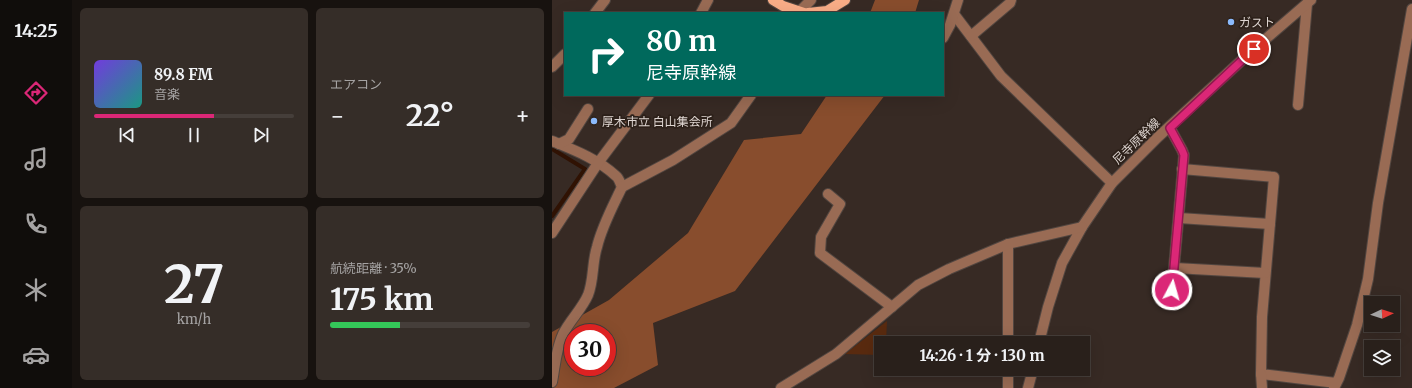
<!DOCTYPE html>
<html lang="ja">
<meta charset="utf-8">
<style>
body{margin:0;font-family:Merriweather,"Noto Sans JP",serif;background:#352d28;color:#f1f3f6;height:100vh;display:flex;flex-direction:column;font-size:15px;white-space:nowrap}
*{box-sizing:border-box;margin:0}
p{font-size:13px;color:#a5a3a3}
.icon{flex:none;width:22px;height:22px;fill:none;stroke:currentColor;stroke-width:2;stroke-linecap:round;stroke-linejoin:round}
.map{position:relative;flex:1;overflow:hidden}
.panel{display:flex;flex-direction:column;gap:8px;padding:8px;background:#17120f;width:480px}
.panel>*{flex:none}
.guide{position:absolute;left:12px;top:12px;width:380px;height:84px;border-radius:0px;box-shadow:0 4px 16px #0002,0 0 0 1px #453e3a;background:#00695c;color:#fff;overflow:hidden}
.needle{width:26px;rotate:86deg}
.tools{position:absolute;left:812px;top:296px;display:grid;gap:8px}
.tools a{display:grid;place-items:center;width:36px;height:36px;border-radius:0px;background:#29201b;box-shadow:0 4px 16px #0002,0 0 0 1px #453e3a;font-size:20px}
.speed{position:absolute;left:12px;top:324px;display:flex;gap:8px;font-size:20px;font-weight:700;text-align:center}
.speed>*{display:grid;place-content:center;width:52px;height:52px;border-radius:50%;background:#29201b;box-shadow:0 4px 16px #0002,0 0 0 1px #453e3a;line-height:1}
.speed .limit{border:6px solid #d22;background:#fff;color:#111}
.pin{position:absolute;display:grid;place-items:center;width:34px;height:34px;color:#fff;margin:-17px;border:2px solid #fff;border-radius:50%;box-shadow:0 1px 4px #0007}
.me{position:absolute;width:44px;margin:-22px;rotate:6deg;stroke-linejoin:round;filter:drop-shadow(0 0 3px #0008)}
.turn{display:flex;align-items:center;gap:14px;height:84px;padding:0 16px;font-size:18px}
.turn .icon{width:52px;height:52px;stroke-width:2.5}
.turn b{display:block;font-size:28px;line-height:34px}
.big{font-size:30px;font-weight:700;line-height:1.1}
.panel .widget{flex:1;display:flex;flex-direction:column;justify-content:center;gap:6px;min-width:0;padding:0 14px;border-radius:6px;background:#352d28}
.panel .dial{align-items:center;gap:0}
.dial b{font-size:52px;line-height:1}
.song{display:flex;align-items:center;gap:12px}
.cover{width:48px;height:48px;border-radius:6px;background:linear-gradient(135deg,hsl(260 70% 55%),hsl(170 70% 35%))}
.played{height:4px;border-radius:2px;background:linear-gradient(90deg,#db2777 60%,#453e3a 60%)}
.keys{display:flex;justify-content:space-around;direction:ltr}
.heat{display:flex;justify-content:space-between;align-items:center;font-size:22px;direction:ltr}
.charge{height:6px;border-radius:3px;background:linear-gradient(90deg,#34c759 35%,#453e3a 0)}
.panel .tiles{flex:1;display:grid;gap:8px;grid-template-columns:repeat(2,1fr)}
.trip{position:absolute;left:322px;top:336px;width:216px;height:40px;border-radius:0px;background:#29201b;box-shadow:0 4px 16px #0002,0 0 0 1px #453e3a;font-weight:700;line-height:40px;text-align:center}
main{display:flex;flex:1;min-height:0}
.menu{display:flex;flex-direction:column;width:72px;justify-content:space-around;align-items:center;background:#100d0b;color:#a5a3a3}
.menu .icon{width:28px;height:28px}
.menu .active{color:#db2777}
.menu b{font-size:18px;color:#f1f3f6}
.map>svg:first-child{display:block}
.green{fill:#592a0f}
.forest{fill:#884d2d;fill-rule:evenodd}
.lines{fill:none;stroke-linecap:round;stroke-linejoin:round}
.stream{stroke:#301203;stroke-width:4}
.minor-casing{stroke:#524640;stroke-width:12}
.major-casing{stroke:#524640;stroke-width:12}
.minor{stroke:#996b54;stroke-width:10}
.major{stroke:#f9ad87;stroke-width:10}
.route-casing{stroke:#8e194d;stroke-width:10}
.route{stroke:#db2777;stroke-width:7}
.poi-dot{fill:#8bbafc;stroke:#2d211a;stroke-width:1.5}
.labels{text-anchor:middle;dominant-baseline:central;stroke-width:3.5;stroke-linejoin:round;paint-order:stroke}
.poi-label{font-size:12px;fill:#dfd6d2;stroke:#2d211a;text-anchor:start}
.street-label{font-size:12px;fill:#dfd6d2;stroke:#2d211a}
</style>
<main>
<nav class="menu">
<b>14:25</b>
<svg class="icon active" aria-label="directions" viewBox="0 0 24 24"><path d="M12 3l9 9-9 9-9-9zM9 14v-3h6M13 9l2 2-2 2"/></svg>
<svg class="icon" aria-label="music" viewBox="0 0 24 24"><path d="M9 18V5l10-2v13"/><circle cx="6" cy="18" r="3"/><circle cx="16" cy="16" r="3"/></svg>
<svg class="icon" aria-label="phone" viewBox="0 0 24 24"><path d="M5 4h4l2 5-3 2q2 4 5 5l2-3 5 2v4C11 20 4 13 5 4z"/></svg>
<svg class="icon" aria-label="climate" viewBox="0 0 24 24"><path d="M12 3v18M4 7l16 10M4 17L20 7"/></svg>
<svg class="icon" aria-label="car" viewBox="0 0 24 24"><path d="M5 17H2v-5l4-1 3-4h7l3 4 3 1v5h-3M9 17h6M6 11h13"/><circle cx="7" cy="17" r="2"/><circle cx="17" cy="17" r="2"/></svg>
</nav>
<section class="panel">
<div class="tiles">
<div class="widget">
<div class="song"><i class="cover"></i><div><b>89.8 FM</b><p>音楽</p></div></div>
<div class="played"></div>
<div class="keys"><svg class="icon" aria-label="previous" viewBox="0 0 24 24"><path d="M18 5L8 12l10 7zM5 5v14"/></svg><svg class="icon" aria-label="pause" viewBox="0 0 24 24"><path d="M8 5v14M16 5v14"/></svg><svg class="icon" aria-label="next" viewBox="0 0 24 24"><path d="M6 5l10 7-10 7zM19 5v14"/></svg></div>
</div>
<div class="widget"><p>エアコン</p>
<div class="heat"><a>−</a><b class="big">22°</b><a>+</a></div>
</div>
<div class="widget dial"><b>27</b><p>km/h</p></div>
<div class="widget"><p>航続距離 · 35%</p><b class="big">175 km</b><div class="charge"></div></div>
</div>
</section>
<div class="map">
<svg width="860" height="388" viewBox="0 0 860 388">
<rect width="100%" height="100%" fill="#372a24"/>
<!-- green -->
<polygon class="green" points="335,321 334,343 329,343 329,355 293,354"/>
<!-- forest -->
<g class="forest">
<polygon points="323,0 367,0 363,13 318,13"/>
<path d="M 275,95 L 333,95 L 183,291 L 101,323 L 106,365 L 62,388 L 0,388 L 0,332 L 57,300 L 136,233 L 192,140 L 249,134 ZM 21,333 L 55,333 L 55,367 L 21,367 Z"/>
</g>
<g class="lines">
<!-- stream -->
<polyline class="stream" points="0,149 33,169 0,216"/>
<!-- minor casing -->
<g class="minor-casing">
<g id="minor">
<polyline points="247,12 259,0"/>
<polyline points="43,13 53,0"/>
<polyline points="149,13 156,0"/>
<polyline points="402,14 449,76 560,183"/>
<polyline points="419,36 458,3 459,0"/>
<polyline points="391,38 398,25 406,0"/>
<polyline points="0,67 13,54"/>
<polyline points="746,105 755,4"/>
<polyline points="618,128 630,150 632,155 620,290"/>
<path d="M 0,141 C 22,150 46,159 64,176 C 67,178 68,183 70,187 C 61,206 50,226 45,247 C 40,262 42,280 36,295 C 30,309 18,320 11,334 C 4,349 3,366 0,382"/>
<polyline points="7,144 17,139 36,109"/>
<polyline points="630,169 722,177 710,317 709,374 784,383"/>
<polyline points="70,187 121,160 179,123 199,95"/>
<polyline points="276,194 288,204 269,237 268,253 340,307"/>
<polyline points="627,218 718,224"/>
<polyline points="0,233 46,163 97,95"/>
<polyline points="623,268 713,273"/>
<polyline points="456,343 456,244"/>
<polyline points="487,343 496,307 510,263 530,227 560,183 606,137 702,49 759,0"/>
<polyline points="709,374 710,388"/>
<polyline points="229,388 284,354 366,285 397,269 456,244 530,227"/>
<polyline points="456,388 456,369"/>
<polyline points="476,388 481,369"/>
<polyline points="782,388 787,378 805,325 816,279 826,203 860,9"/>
</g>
</g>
<!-- major casing -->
<g class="major-casing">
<g id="major">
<polyline points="221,0 231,6 252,13"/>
<polyline points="256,13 275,11 293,0"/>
</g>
</g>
<!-- minor -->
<use href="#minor" class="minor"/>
<!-- major -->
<use href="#major" class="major"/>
</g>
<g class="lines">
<!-- route casing -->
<g class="route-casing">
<polyline id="route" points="620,290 632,155 630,150 618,128 702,49"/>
</g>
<!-- route -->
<use href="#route" class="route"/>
</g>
<!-- markers -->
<g class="poi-dot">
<circle cx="679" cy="22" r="4"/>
<circle cx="42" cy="121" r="4"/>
</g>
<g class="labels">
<!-- poi labels -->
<g class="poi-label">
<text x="687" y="22">ガスト</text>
<text x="50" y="121">厚木市立 白山集会所</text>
</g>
<!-- street labels -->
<g class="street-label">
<text transform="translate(584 141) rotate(-44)">尼寺原幹線</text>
</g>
</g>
</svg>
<div class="tools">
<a><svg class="needle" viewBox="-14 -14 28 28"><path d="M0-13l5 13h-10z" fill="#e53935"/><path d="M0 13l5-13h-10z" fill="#a5a3a3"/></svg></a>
<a><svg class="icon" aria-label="layers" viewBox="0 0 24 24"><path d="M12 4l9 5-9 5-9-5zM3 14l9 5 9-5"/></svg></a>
</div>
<div class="speed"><div class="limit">30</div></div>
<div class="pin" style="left:702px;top:49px;background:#d93025"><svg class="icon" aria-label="arrive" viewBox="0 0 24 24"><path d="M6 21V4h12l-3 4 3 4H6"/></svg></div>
<svg class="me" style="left:620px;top:290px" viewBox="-20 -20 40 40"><circle r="17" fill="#db2777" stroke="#fff" stroke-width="3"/><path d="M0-11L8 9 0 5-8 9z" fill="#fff"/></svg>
<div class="trip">14:26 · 1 分 · 130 m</div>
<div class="guide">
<div class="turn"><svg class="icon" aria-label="right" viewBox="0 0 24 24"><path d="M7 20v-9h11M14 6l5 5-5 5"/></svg><div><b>80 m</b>尼寺原幹線</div></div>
</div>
</div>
</main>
